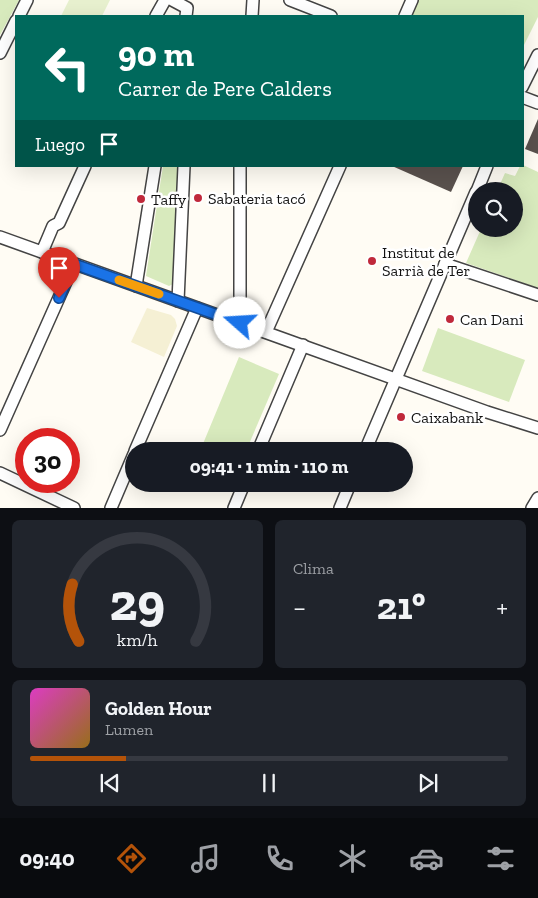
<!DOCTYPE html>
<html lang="es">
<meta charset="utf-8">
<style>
body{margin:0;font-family:"Zilla Slab",serif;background:#20242c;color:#f1f3f6;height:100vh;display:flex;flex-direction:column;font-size:19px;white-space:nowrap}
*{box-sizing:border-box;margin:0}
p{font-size:16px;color:#9ea1a6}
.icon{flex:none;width:28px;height:28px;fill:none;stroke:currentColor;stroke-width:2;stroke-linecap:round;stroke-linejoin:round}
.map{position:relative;height:508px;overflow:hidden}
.details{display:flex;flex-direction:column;gap:12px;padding:12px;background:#0d0f14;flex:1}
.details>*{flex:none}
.banner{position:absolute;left:15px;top:15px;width:509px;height:152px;border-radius:0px;box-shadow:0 5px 20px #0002;background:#00695c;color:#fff;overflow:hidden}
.tools{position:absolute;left:468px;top:182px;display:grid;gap:10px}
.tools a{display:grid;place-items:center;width:55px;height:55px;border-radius:50%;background:#171b24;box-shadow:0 5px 20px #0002;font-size:25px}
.speed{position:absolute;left:15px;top:428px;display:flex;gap:10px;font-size:25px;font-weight:700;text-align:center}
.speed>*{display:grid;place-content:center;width:65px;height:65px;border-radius:50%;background:#171b24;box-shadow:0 5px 20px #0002;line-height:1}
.speed .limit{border:8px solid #d22;background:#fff;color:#111}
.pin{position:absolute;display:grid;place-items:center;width:42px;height:42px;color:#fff;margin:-51px -21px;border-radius:50% 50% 50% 0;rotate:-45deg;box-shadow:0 0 5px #0007}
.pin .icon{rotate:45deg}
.me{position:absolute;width:55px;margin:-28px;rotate:289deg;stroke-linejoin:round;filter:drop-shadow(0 0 4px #0008)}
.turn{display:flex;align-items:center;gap:18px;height:105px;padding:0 20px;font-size:22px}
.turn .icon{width:65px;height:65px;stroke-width:2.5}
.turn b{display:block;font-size:35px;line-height:42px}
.then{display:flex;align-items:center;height:48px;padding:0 20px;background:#0003;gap:10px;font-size:19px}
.big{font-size:38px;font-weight:700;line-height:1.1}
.details .tile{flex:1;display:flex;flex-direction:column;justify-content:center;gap:8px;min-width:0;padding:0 18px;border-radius:8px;background:#20242c}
.details .dial{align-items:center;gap:0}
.dial svg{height:130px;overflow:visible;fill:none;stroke:#363941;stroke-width:7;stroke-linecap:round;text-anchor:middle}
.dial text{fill:#f1f3f6;stroke:none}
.song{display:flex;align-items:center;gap:15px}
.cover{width:60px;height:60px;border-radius:8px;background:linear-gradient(135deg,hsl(310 70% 55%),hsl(40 70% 35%))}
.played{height:5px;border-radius:2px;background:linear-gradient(90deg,#b45309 20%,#363941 20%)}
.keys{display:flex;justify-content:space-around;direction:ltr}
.heat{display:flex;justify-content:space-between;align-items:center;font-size:28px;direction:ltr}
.details .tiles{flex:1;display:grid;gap:12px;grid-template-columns:1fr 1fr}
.tile:last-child{grid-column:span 2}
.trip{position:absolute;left:125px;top:442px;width:288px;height:50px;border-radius:25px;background:#171b24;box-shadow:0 5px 20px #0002;font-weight:700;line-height:50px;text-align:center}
.dock{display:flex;height:80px;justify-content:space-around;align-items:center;background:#090b0e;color:#9ea1a6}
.dock .icon{width:35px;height:35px}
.dock .selected{color:#b45309}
.dock b{font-size:22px;color:#f1f3f6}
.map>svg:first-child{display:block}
.farmland{fill:#f5f0d4}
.green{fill:#d8eabd}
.pitch{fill:#e8f1cf}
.building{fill:#59514d}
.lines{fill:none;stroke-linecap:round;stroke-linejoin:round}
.minor-casing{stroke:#444;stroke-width:14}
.minor{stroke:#fff;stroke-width:11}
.route-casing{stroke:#114b97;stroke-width:12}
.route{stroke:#1a73e8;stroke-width:9}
.slow{stroke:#f59e0b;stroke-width:9}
.poi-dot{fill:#c0293b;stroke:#fff;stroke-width:2}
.labels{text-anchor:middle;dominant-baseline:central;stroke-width:5;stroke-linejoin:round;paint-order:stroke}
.poi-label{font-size:16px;fill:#111;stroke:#fff;text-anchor:start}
</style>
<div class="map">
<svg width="538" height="508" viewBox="0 0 538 508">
<rect width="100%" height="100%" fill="#fffcf4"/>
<!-- farmland -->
<polygon class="farmland" points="147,308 171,315 175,319 177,326 164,357 131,342"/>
<!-- green -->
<g class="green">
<polygon points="0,0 19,0 0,35"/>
<polygon points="417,0 538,0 538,17 523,47 522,16 409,16"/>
<polygon points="523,165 538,172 538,288 466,263 481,229 514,229 514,191 497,191 505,173 515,176 520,166"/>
<polygon points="163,166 180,166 175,283 169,286 146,276"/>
<polygon points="438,328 525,360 509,402 422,371"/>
<polygon points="239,357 279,374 246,451 200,451"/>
</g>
<!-- pitch -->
<polygon class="pitch" points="69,0 110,0 102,16 61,16"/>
<!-- building -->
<g class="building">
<polygon points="538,119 538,154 525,149"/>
<polygon points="392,166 463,166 451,192"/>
</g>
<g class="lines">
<!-- minor casing -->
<g class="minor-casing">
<g id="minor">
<polyline points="172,0 187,8 186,16"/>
<polyline points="290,0 331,16"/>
<polyline points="19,16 27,0"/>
<polyline points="156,16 165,0"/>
<polyline points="252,16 253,0"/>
<polyline points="405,16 412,0"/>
<polyline points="0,53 16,21"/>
<polyline points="522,87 538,55"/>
<polyline points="522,97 538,103"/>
<polyline points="240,166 240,323"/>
<polyline points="477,191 487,166"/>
<polyline points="0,237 487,412 538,428"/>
<polyline points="42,252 53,226 59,223 85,166"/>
<polyline points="445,264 538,295"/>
<polyline points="136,286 155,166"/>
<polyline points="178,301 184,166"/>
<polyline points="266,332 340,166"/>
<polyline points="0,430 74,264"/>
<polyline points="135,451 197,308"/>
<polyline points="258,451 303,345"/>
<polyline points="365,451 476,192"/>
<polyline points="0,473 74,508"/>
<polyline points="111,508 134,454"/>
<polyline points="234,508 244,484"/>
<polyline points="340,508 350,484"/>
<polyline points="532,508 538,498"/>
</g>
</g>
<!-- minor -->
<use href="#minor" class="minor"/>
</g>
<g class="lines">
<!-- route casing -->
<g class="route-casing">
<polyline id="route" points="59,298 74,264 240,323"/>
</g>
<!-- route -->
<use href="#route" class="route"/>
<!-- slow -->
<polyline class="slow" points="119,280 159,294"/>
</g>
<!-- markers -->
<g class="poi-dot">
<circle cx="198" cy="198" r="5"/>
<circle cx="141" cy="199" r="5"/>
<circle cx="372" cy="261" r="5"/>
<circle cx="450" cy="319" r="5"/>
<circle cx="401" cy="417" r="5"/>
</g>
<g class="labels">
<!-- poi labels -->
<g class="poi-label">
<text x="208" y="198">Sabateria tacó</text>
<text x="151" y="199">Taffy</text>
<text x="382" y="252">Institut de<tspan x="382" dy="18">Sarrià de Ter</tspan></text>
<text x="460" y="319">Can Dani</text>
<text x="411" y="417">Caixabank</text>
</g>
</g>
</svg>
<div class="tools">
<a><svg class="icon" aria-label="search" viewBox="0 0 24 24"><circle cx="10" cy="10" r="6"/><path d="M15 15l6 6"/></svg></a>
</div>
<div class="speed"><div class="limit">30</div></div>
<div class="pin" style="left:59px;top:298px;background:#d93025"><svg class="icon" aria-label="arrive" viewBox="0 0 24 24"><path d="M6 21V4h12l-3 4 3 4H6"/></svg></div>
<svg class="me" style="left:240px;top:323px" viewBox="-20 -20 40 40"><circle r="19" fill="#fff"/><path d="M0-13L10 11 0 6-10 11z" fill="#1a73e8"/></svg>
<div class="trip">09:41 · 1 min · 110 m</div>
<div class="banner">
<div class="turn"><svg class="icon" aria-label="left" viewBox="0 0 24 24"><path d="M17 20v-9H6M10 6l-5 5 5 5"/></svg><div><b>90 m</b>Carrer de Pere Calders</div></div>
<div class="then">Luego<svg class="icon" aria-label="arrive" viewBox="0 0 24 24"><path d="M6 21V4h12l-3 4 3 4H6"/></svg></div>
</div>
</div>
<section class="details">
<div class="tiles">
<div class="tile dial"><svg viewBox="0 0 100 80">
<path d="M14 69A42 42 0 1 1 86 69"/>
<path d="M14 69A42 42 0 0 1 10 34" stroke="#b45309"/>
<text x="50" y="56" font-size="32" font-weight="700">29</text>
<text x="50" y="72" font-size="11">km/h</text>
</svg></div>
<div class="tile"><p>Clima</p>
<div class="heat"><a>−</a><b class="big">21°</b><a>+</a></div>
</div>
<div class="tile">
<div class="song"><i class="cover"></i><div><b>Golden Hour</b><p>Lumen</p></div></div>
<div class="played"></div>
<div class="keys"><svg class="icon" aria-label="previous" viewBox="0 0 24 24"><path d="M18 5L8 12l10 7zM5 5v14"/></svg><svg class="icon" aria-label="pause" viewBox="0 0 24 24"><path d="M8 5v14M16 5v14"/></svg><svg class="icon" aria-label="next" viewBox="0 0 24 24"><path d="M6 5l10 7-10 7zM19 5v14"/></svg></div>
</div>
</div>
</section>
<nav class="dock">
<b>09:40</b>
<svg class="icon selected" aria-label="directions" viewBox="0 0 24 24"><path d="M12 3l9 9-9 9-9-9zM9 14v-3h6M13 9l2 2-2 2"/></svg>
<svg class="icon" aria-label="music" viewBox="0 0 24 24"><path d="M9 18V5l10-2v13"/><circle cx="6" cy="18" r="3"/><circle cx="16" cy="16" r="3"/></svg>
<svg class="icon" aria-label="phone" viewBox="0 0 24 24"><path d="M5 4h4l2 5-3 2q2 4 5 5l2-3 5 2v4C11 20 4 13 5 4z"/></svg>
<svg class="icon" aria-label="climate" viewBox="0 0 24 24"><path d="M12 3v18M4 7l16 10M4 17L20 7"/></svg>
<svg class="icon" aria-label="car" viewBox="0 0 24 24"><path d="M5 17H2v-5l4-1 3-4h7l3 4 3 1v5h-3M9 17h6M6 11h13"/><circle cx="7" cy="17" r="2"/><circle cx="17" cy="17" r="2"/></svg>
<svg class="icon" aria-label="filters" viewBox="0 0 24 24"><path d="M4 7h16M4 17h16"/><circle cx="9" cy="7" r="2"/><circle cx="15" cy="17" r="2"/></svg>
</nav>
